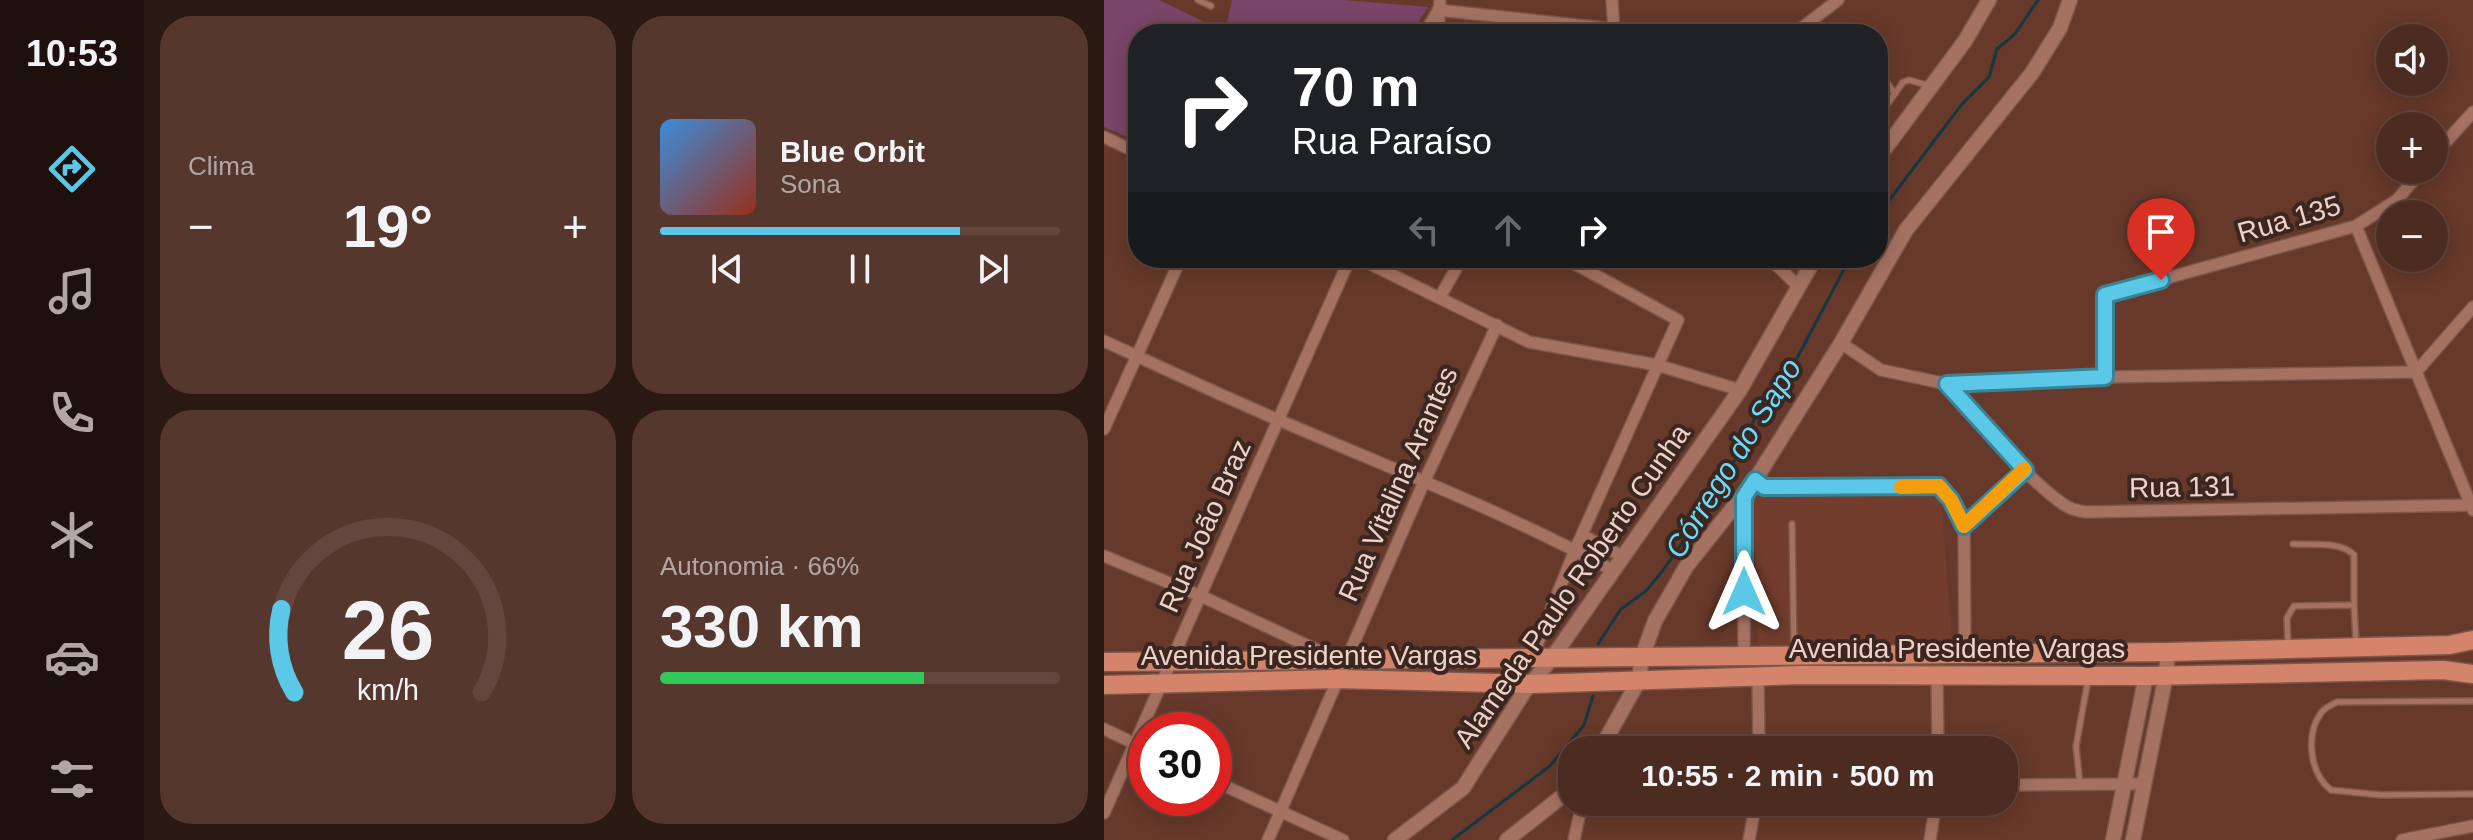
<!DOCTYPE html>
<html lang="pt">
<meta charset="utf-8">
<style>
body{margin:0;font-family:Helvetica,sans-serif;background:#56372d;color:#f1f3f6;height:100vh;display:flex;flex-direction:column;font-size:30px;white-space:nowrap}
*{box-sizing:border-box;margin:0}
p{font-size:26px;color:#b2a7a5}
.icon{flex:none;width:44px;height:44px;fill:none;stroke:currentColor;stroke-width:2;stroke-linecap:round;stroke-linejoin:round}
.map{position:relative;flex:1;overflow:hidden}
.sheet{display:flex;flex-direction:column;gap:16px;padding:16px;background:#2a1812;width:960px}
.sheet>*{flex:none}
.guide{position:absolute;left:24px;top:24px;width:760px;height:244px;border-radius:32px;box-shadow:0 4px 20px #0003,0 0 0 2px #63473e;background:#202124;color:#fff;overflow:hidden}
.buttons{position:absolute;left:1272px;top:24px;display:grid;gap:16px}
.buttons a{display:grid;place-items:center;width:72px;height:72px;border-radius:50%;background:#4c2b20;box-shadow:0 4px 20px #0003,0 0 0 2px #63473e;font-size:40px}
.speed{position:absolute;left:24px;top:712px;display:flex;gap:16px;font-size:40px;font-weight:700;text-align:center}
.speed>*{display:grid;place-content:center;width:104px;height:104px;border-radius:50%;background:#4c2b20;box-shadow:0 4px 20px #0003,0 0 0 2px #63473e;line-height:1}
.speed .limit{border:12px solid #d22;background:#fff;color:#111}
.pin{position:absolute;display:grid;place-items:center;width:68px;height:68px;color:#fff;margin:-82px -34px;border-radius:50% 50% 50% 0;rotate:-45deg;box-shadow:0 0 8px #0007}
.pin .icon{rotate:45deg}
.me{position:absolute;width:88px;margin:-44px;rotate:0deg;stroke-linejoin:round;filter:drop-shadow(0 0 6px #0008)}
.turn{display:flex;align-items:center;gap:28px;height:168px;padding:0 32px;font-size:36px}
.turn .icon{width:104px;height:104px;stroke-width:2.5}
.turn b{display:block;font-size:56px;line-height:68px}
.lanes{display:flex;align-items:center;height:76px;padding:0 32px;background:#0003;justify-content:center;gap:40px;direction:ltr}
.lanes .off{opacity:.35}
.big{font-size:60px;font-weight:700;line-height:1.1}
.sheet .widget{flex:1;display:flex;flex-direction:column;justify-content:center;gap:12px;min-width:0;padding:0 28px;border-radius:32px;background:#56372d}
.sheet .dial{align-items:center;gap:0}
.dial svg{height:208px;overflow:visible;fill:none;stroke:#63473e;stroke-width:7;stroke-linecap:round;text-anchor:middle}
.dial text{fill:#f1f3f6;stroke:none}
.song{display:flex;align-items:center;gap:24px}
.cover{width:96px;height:96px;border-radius:12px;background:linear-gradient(135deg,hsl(210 70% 55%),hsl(10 70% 35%))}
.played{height:8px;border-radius:4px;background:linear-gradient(90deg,#5ac8e6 75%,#63473e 75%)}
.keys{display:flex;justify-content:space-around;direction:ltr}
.heat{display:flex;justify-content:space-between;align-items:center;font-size:44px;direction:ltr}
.charge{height:12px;border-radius:6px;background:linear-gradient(90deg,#34c759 66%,#63473e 0)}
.sheet .tiles{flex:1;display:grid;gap:16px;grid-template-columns:repeat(2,1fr)}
.trip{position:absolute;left:454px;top:736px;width:460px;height:80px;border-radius:32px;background:#4c2b20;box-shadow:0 4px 20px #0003,0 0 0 2px #63473e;font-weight:700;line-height:80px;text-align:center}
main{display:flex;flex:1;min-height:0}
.dock{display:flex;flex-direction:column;width:144px;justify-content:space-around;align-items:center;background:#1e110d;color:#b2a7a5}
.dock .icon{width:56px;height:56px}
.dock .selected{color:#5ac8e6}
.dock b{font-size:36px;color:#f1f3f6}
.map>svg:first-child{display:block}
.built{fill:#723d2c}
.green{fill:#79456a}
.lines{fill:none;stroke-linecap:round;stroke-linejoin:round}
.stream{stroke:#143842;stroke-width:3}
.service-casing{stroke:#7e574b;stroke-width:8}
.minor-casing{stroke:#7e574b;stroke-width:14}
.tertiary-casing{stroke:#7e574b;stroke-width:17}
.primary-casing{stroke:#7e574b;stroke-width:21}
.service{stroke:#a57262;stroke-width:5}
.minor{stroke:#a57262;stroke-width:11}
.tertiary{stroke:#a57262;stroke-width:14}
.primary{stroke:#d4846a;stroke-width:18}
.route-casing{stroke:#3a8296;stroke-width:20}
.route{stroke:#5ac8e6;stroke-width:14}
.slow{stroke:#f59e0b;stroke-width:14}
.labels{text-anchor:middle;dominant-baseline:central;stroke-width:8;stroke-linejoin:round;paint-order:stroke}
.street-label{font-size:28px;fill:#eed1c8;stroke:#3c2720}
.water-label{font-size:30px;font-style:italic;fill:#6adcfb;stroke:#3c2720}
</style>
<main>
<nav class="dock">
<b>10:53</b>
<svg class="icon selected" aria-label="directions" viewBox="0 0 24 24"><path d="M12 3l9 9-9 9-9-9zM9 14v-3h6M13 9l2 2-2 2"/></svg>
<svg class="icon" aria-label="music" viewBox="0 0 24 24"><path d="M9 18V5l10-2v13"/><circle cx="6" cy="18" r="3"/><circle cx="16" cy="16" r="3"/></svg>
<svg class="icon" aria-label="phone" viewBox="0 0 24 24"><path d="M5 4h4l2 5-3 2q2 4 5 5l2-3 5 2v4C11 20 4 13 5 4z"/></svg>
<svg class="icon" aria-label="climate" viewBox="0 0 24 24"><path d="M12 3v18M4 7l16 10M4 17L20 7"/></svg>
<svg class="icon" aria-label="car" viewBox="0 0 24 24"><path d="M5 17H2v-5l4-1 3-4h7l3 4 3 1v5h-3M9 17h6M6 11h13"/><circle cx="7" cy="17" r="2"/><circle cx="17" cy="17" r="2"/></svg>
<svg class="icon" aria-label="filters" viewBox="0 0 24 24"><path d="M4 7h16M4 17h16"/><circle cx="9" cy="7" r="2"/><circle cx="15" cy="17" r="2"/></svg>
</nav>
<section class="sheet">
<div class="tiles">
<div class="widget"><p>Clima</p>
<div class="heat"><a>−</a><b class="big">19°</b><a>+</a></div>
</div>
<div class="widget">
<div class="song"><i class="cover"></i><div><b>Blue Orbit</b><p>Sona</p></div></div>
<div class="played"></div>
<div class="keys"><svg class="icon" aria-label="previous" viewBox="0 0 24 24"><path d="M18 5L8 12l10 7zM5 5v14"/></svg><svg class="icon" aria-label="pause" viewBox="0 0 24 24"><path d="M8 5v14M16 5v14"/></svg><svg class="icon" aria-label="next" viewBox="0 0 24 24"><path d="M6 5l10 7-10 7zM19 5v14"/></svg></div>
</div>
<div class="widget dial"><svg viewBox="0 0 100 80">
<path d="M14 69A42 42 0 1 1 86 69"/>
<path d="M14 69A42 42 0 0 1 9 37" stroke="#5ac8e6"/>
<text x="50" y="56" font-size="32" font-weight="700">26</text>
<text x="50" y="72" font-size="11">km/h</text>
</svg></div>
<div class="widget"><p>Autonomia · 66%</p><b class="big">330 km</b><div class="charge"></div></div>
</div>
</section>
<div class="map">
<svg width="1369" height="840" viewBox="0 0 1369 840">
<rect width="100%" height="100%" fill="#66392a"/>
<!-- built -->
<polygon class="built" points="649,495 837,497 848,641 654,646"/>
<!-- green -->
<polygon class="green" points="0,0 55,0 121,32 128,0 240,0 324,7 307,34 34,34 34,141 0,127"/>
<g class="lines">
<!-- stream -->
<g class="stream">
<polyline points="774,215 858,104 885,77 893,49 911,34 934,0"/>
<polyline points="494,644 517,609 542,591 560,569 602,508 605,494 637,452 653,412 682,379 746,258"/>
<polyline points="348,840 446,766 480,725 489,696"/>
</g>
<!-- service casing -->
<g class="service-casing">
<g id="service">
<polyline points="94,0 107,6"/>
<polyline points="774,70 791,94"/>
<polyline points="774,118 799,82 805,80 826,86"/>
<polyline points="688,524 690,653"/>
<path d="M 1189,544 C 1208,545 1237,541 1250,555 L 1250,605"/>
<polyline points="1184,646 1183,618 1190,606 1250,605 1252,642"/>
<path d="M 1369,701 L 1233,702 C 1228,705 1220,708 1217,713 C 1201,735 1206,774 1227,790 L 1277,795 L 1369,794"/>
<polyline points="976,785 972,746 984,680"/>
</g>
</g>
<!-- minor casing -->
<g class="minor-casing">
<g id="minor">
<polyline points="508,0 510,34"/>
<polyline points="334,10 509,29"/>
<polyline points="320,34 334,11"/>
<polyline points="334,34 336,0"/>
<polyline points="690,34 734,0"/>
<polyline points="0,137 34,153"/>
<polyline points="1330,155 1369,112"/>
<polyline points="1252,226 1369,510"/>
<polyline points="254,258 425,342 553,365 636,390"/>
<polyline points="665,258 695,287"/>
<polyline points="336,297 358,258"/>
<path d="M 0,341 C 59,368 118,396 177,421 C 289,469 403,513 510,571"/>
<polyline points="737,343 777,370 843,384 1001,377 1312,372 1369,307"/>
<polyline points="1001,377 1001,295 1252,226 1293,200 1318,170"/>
<path d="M 843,384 C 876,420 919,476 959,504 C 966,509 973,511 982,512 L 1369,505"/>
<polyline points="0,429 77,258"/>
<polyline points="651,480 660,487 835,486 847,500 860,526 861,654"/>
<polyline points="640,497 640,655"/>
<polyline points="860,526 921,470"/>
<polyline points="478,535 518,556"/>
<polyline points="0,556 97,596 226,656"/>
<polyline points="427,660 471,550 574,320 460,258"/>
<polyline points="833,674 834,750"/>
<polyline points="654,676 655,750"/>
<polyline points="0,729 42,749"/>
<polyline points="110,781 239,840"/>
<polyline points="900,785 1040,784"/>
<polyline points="0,813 246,258"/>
<polyline points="164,840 320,482 393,325"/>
<polyline points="470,840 475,817 483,802"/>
<polyline points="645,840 652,802"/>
<polyline points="826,840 832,802"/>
<polyline points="1298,840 1369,826"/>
</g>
</g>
<!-- tertiary casing -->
<g class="tertiary-casing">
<g id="tertiary">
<polyline points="774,158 861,41 885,0"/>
<polyline points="496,750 535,680 538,657 551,621 582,567 651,480 737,343 802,230 928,73 956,28 966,0"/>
<polyline points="291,840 359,788 420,692 448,658 636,390 711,258"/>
<polyline points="403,840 461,794 468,785"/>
<polyline points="1009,840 1042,676"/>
<polyline points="1029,840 1062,675 1064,652"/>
</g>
</g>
<!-- primary casing -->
<g class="primary-casing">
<g id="primary">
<polyline points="0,662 1064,652 1345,645 1369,640"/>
<polyline points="0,685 233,679 427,684 696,675 1042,676 1339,670 1369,674"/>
</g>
</g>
<!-- service -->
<use href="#service" class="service"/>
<!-- minor -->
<use href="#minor" class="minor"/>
<!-- tertiary -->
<use href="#tertiary" class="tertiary"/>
<!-- primary -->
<use href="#primary" class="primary"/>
</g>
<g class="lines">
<!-- route casing -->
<g class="route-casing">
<polyline id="route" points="640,592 640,497 651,480 660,487 835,486 847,500 860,526 921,470 843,384 1001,377 1001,295 1057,280"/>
</g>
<!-- route -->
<use href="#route" class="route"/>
<!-- slow -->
<polyline class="slow" points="797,487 835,486 847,500 860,526 920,469"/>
</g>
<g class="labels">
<!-- street labels -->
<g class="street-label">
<text transform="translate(1185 219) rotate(-16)">Rua 135</text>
<text transform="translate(294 484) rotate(-66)">Rua Vitalina Arantes</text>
<text transform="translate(1078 487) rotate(-1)">Rua 131</text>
<text transform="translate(101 526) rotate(-66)">Rua João Braz</text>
<text transform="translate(468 586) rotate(-55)">Alameda Paulo Roberto Cunha</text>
<text x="853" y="648">Avenida Presidente Vargas</text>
<text x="205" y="655">Avenida Presidente Vargas</text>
</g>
<!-- water labels -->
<g class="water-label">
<text transform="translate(629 458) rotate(-58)">Córrego do Sapo</text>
</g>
</g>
</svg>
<div class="buttons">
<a><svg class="icon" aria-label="sound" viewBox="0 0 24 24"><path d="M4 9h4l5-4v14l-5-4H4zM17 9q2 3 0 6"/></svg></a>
<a>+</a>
<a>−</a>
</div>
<div class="speed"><div class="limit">30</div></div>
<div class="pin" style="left:1057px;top:280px;background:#d93025"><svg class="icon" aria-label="arrive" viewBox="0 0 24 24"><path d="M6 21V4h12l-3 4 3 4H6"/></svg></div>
<svg class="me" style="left:640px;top:592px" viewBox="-20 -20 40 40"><path d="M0-17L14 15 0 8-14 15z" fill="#5ac8e6" stroke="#fff" stroke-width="4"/></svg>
<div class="trip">10:55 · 2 min · 500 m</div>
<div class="guide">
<div class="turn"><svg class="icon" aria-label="right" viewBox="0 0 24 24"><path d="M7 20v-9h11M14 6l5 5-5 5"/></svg><div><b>70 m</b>Rua Paraíso</div></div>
<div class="lanes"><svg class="icon off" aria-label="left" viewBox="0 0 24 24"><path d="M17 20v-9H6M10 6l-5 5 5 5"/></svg><svg class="icon off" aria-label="ahead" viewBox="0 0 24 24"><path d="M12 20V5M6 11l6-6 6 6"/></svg><svg class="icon" aria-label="right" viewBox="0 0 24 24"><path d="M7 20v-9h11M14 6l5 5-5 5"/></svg></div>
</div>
</div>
</main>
